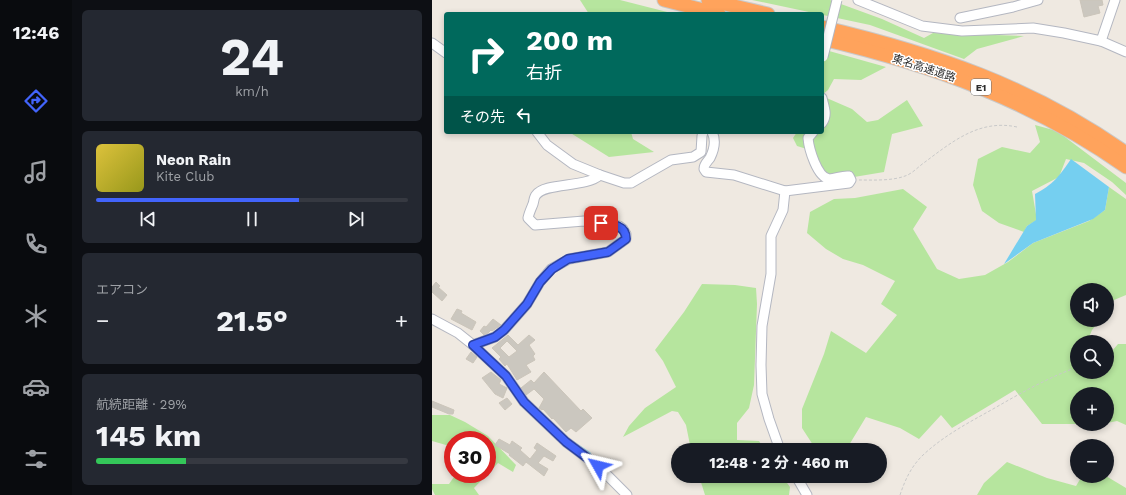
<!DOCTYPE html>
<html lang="ja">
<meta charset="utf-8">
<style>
body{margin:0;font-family:"Work Sans","Noto Sans JP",sans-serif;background:#242831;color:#f1f3f6;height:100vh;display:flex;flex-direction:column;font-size:15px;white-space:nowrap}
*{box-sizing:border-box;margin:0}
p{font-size:13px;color:#9ea1a6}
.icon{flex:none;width:22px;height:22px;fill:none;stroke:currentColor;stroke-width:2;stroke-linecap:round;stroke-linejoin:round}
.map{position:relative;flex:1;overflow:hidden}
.panel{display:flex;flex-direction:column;gap:10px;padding:10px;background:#0d0f14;width:360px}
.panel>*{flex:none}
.top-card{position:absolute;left:12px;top:12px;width:380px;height:122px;border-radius:4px;box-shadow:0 2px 6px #0003;background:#00695c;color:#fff;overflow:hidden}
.controls{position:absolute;left:638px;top:283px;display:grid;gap:8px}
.controls a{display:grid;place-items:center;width:44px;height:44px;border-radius:50%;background:#171b24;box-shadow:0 2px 6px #0003;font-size:20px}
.speed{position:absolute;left:12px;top:431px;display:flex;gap:8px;font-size:20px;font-weight:700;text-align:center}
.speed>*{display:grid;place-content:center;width:52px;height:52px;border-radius:50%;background:#171b24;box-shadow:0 2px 6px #0003;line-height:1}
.speed .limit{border:6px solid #d22;background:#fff;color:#111}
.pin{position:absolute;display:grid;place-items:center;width:34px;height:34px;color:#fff;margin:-17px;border-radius:8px;box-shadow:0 2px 6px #0006}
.me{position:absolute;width:44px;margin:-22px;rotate:307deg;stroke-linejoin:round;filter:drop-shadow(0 0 3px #0008)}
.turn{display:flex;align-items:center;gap:14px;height:84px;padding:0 16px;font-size:18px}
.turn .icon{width:52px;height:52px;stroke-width:2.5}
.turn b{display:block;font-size:28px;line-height:34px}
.then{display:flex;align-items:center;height:38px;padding:0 16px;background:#0003;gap:8px;font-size:15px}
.big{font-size:30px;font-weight:700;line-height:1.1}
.panel .widget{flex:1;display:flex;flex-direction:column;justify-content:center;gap:6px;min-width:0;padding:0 14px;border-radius:6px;background:#242831}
.panel .dial{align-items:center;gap:0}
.dial b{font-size:52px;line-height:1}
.song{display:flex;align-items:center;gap:12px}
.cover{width:48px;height:48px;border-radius:6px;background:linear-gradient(135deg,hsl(50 70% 55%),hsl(60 70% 35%))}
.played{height:4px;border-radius:2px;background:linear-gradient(90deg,#4264fb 65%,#363941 65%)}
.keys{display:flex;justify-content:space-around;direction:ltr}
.heat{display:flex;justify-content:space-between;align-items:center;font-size:22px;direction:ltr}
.charge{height:6px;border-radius:3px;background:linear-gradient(90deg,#34c759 29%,#363941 0)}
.trip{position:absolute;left:239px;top:443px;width:216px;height:40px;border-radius:20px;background:#171b24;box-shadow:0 2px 6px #0003;font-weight:700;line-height:40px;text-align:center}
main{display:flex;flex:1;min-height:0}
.tab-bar{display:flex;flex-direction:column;width:72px;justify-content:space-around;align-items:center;background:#090b0e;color:#9ea1a6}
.tab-bar .icon{width:28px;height:28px}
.tab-bar .selected{color:#4264fb}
.tab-bar b{font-size:18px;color:#f1f3f6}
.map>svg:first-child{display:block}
.green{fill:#b6e59e}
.water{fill:#75cff0}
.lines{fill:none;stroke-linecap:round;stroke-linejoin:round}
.stream{stroke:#75cff0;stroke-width:1.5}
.building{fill:#cbc7bf;stroke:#cbc5ba;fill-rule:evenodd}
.minor-casing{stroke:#b4b7c1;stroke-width:11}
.highway-casing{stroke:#c9c9c9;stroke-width:15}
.path{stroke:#c9c9c9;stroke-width:1;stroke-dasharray:3 2;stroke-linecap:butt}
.minor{stroke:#fff;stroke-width:9}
.highway{stroke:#ffa35c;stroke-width:13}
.minor-bridge-casing{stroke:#b4b7c1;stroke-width:11;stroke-linecap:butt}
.minor-bridge{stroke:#fff;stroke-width:9}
.route-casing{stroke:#2b41a3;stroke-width:10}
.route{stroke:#4264fb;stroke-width:7}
.labels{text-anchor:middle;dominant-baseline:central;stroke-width:3;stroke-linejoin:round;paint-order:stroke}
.shield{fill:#fff;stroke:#6d6d6d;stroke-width:1}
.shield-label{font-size:10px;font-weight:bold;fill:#2e2e2e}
.street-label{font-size:11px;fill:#2e2e2e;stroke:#fff}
</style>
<main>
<nav class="tab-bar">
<b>12:46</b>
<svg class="icon selected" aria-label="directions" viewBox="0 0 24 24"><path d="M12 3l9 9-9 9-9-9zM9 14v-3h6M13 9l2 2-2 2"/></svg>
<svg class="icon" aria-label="music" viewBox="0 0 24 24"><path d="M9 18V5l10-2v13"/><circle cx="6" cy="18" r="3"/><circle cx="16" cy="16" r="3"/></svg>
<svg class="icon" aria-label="phone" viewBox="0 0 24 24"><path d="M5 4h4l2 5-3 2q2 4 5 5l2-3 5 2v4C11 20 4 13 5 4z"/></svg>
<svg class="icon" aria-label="climate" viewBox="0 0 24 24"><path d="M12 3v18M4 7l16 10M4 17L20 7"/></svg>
<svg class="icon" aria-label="car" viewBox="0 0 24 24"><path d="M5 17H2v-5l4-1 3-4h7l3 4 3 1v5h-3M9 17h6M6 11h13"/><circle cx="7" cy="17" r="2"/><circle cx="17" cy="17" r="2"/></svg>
<svg class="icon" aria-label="filters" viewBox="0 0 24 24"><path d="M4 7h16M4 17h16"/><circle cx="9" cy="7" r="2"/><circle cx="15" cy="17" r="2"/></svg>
</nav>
<section class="panel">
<div class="widget dial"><b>24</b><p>km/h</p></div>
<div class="widget">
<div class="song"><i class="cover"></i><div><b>Neon Rain</b><p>Kite Club</p></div></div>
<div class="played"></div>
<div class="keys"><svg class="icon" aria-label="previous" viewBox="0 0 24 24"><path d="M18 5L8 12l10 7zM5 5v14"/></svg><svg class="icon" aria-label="pause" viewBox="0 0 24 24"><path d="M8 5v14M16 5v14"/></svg><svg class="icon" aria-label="next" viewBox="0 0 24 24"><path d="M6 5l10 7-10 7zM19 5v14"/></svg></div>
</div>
<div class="widget"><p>エアコン</p>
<div class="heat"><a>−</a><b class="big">21.5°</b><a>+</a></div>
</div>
<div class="widget"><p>航続距離 · 29%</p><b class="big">145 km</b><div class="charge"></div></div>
</section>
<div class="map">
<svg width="694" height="495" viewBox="0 0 694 495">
<rect width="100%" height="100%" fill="#efe9e1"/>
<!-- green -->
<g class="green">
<polygon points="148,0 188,0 243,14 157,14"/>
<polygon points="320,0 398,0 450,19 492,38 501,33 592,36 545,49 532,59 438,25"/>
<polygon points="390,49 454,67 429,80 402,79 396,90 390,95"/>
<polygon points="390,96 420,109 435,122 446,120 475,100 491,126 460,134 452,172 422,177 395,174 378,150 365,146 361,138 365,132 390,132"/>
<polygon points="603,125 625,131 694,183 694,195 680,182 652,163 634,159 627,177 600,191 605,220 595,226 592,232 567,223 550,211 541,185 546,159 570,147 598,153 608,142"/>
<polygon points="137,132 199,132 201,139 222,152 177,157"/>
<polygon points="677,187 694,199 694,295 682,300 675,310 675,290 645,290 645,320 668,320 660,330 655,342 645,342 645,372 675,372 675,357 686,344 694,344 694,425 685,421 675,423 675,394 645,394 645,424 610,424 583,390 520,428 509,415 487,439 468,428 434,417 414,450 380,450 381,445 370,428 370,409 392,354 399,331 434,353 465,315 449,304 463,281 431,265 411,259 394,249 375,233 378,212 402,199 423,198 471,189 495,207 481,229 505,269 527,279 553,275 576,262 601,243 657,221 673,210"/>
<polygon points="270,284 303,285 324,288 325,304 322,385 317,408 305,423 305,440 327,441 333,450 259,450 254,425 246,412 240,411 191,437 197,426 213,408 244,387 231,361 223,350 252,312"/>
<polygon points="0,415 18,415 33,422 56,436 84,465 81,472 66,463 42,488 47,495 3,495 0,489 0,484 17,484 24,474 55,474 55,440 21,440 21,447 0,441"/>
<polygon points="575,462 615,478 644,486 650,476 674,476 694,488 694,495 545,495 552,483"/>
<polygon points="267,476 350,476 358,487 357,495 273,495"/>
</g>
<!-- water -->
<path class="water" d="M 639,159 L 677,187 L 673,210 L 661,219 L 601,243 L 572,264 L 595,226 L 604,220 L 603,194 C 621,185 628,175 639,159 Z"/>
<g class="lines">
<!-- stream -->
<polyline class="stream" points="133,436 158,453 159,455"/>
</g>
<!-- building -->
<g class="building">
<polygon points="648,0 670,0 671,5 666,6 668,13 652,17"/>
<polygon points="4,282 8,286 6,287 15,295 10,301 0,292 0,287"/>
<polygon points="25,309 30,311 29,313 44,322 40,330 19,319"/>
<polygon points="61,319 69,325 60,331 59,330 56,333 52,335 48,331 52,326 54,327"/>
<path d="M 76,335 L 86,345 L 97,335 L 103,340 L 97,345 L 103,354 L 101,356 L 103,360 L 94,365 L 99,372 L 85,380 L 75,364 L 73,366 L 67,359 L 69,357 L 60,348 ZM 75,341 L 85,351 L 77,357 L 68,348 Z"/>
<polygon points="39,352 45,357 41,363 34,359"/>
<polygon points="59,372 69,380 67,384 75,388 71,398 63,394 50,378"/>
<polygon points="112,372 149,411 151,409 160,418 144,432 139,428 134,432 121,418 120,419 111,409 110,410 107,408 112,399 102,389 94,395 89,388 99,380 102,383"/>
<polygon points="75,398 80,404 73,410 67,403"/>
<polygon points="0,401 22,410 21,414 17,414 0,407"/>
<polygon points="67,439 78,445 80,441 90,448 88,450 98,459 105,450 102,448 105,443 124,456 121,461 112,456 106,463 116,469 112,476 94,462 91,466 77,455 78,454 63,445"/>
</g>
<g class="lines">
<!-- minor casing -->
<g class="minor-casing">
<g id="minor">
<polyline points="426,0 490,26 530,31 601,28 632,33 669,41 694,52"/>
<polyline points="528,18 581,7 606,0"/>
<polyline points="669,41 683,0"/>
<polyline points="0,43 14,53"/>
<path d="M 390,98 C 392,107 396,115 390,123"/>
<polyline points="105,132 115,145 141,164 168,175 192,183 199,183 211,176 239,160 261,157 269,152 270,136 271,132"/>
<path d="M 280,132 C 284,140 282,150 278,158 C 275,162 272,164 272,169 L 274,172 L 302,175 L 353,191 L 417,183 L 419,180 L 417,176 C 410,175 404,179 397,179 C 385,177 377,149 376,138 L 381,132"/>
<polyline points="0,319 26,333 41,345 74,376 92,402 134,442 166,466 195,495"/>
<path d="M 41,345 L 63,337 L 72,330 L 95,304 L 108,282 L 119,269 L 137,259 L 176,252 L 194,239 L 194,234 L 191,229 L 187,226 L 178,224 L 152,221 L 103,225 L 96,218 C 97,213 99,209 101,204 C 102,201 102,197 104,195 C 113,182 154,188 168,175"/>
<polyline points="348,450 337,419 330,394 329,365 330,326 339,274 339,236 351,210 353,191"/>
<polyline points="364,476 375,495"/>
</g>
</g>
<!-- highway casing -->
<g class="highway-casing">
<g id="highway">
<polyline points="232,0 287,14"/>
<polyline points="276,0 336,14"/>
<path d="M 390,27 C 501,53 599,86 694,153"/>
<path d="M 390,39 C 498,64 603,102 694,167"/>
</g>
</g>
<!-- path -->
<g class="path">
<path d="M 427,180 C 441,180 460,181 473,176 C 480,174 487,166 493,162 C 521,141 548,119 585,127"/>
<path d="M 468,495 C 473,480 479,467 490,456 C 511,436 536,423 561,409 C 587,394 612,380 640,369"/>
</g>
<!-- minor -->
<use href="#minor" class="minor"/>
<!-- highway -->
<use href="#highway" class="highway"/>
<!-- minor-bridge casing -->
<g class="minor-bridge-casing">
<polyline id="minor-bridge" points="391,57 405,0"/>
</g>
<!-- minor-bridge -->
<use href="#minor-bridge" class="minor-bridge"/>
</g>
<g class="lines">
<!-- route casing -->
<g class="route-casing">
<path id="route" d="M 166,466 L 134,442 L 92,402 L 74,376 L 41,345 L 63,337 L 72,330 L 95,304 L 108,282 L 120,269 L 136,259 L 176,252 L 194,239 C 194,225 180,224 169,223"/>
</g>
<!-- route -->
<use href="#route" class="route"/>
</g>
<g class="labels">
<!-- shield labels -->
<rect class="shield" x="539" y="79" width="20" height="16" rx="3"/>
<g class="shield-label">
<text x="549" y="87">E1</text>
</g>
<!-- street labels -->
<g class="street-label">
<text transform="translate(492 68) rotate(18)">東名高速道路</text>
</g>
</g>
</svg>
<div class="controls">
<a><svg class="icon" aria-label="sound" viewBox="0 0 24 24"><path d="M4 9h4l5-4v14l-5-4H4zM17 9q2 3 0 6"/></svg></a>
<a><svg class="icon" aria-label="search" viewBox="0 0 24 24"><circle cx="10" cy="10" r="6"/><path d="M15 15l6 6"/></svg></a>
<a>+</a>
<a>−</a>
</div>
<div class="speed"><div class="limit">30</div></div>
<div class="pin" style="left:169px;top:223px;background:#d93025"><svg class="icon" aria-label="arrive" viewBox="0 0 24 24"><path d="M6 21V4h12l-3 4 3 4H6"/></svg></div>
<svg class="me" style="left:166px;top:466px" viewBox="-20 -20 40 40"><path d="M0-17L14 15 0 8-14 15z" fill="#4264fb" stroke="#fff" stroke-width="4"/></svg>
<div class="trip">12:48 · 2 分 · 460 m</div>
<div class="top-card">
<div class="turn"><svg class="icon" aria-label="right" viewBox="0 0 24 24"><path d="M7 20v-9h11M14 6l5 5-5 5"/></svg><div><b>200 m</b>右折</div></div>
<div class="then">その先<svg class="icon" aria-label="left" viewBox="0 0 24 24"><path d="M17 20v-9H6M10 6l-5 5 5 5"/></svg></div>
</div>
</div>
</main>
